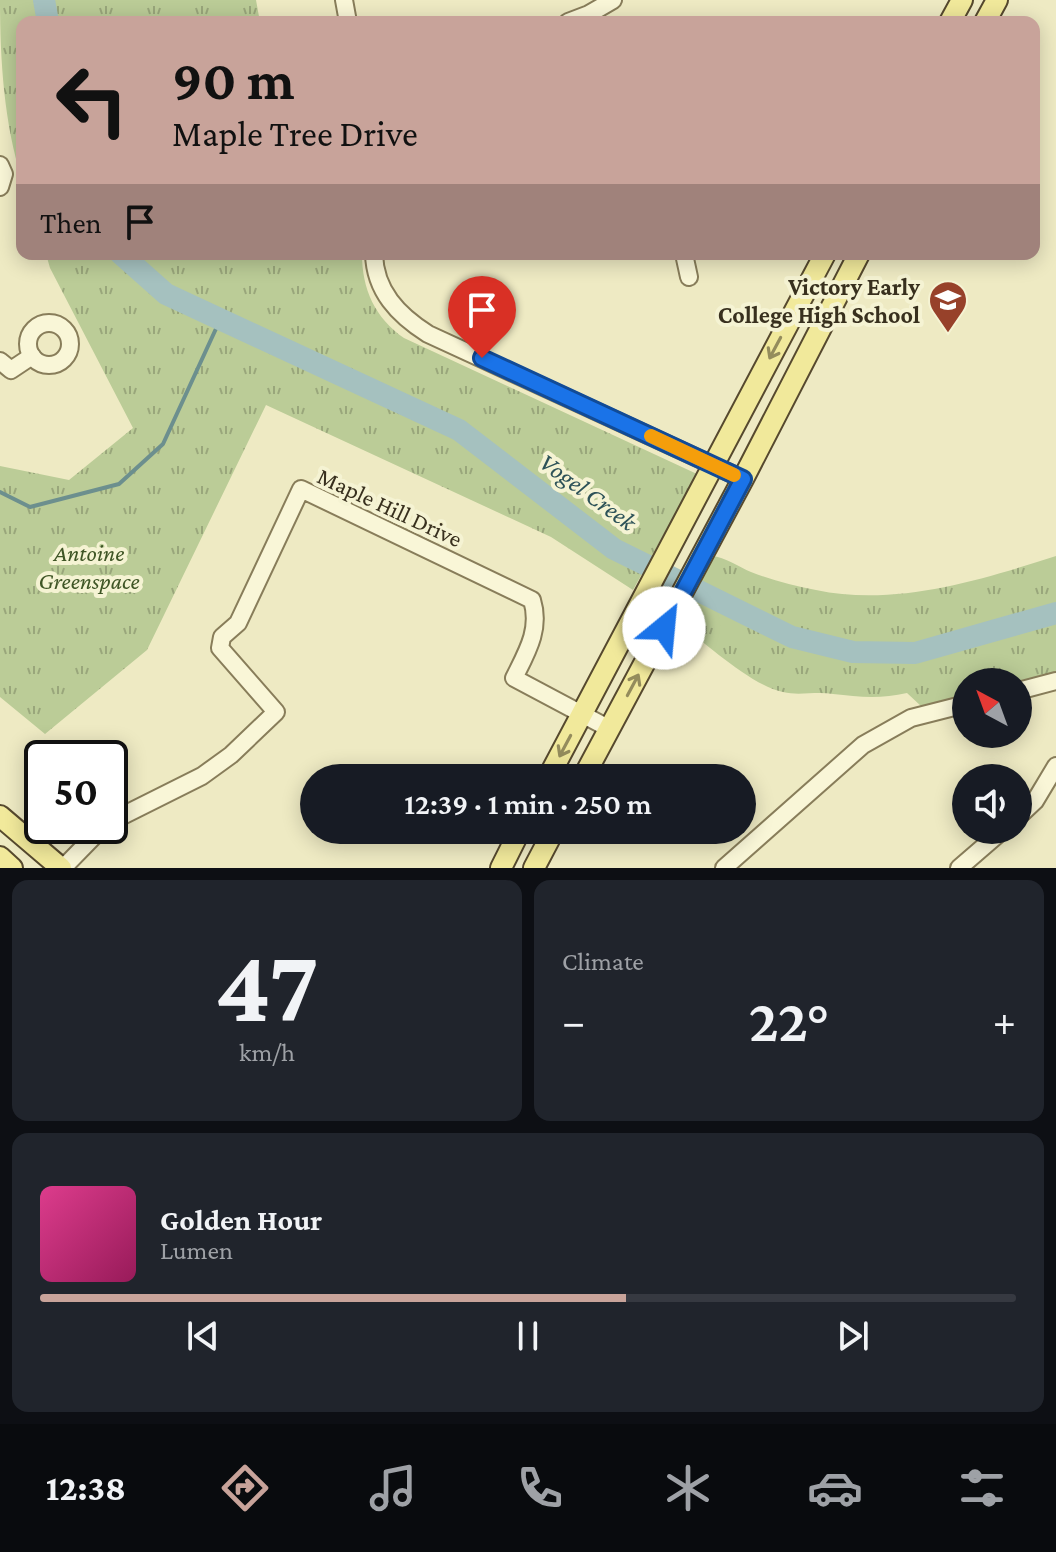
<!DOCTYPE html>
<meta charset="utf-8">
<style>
body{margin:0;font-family:"Crimson Pro",serif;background:#20242c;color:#f1f3f6;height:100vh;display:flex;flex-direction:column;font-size:30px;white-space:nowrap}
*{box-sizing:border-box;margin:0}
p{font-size:26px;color:#9ea1a6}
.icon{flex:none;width:44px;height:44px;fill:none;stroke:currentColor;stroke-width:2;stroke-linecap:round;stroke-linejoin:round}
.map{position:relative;height:868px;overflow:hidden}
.drawer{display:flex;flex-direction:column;gap:12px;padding:12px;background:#0d0f14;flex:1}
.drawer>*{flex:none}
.guide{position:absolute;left:16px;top:16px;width:1024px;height:244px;border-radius:16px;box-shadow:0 4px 20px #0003;background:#c8a39a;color:#111;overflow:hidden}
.needle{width:52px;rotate:319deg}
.fabs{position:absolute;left:952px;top:668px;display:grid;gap:16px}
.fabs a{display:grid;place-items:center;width:80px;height:80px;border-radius:50%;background:#171b24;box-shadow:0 4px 20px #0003;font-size:40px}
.speed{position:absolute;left:24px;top:740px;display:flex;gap:16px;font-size:40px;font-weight:700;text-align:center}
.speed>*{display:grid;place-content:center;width:104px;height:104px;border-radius:50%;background:#171b24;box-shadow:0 4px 20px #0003;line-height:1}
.speed .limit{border:4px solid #111;border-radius:12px;background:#fff;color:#111}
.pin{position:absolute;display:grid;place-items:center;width:68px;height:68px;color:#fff;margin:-82px -34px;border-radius:50% 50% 50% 0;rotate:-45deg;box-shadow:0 0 8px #0007}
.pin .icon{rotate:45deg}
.me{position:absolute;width:88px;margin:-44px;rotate:28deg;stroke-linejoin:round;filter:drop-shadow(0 0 6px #0008)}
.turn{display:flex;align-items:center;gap:28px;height:168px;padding:0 24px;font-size:36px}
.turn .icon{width:104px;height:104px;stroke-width:2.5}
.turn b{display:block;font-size:56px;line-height:68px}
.then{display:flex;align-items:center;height:76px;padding:0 24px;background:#0003;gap:16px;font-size:30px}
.big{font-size:60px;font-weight:600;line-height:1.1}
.drawer .card{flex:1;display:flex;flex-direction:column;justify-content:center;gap:12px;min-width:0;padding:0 28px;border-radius:16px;background:#20242c}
.drawer .dial{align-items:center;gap:0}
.dial b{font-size:104px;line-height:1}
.song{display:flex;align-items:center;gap:24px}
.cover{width:96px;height:96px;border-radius:12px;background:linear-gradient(135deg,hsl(330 70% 55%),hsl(330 70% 35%))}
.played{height:8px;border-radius:4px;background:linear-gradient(90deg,#c8a39a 60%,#363941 60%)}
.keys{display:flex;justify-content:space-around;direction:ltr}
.heat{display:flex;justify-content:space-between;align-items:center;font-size:44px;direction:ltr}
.drawer .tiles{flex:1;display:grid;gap:12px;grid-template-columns:1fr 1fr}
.card:last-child{grid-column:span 2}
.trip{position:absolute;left:300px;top:764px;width:456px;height:80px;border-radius:40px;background:#171b24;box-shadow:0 4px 20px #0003;font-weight:600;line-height:80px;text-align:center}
.menu{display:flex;height:128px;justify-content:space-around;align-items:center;background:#090b0e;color:#9ea1a6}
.menu .icon{width:56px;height:56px}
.menu .active{color:#c8a39a}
.menu b{font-size:36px;color:#f1f3f6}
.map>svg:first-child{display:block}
.grass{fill:url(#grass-tufts)}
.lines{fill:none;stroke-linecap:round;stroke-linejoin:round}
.stream{stroke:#6c8f8e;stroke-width:4}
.river{stroke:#a5c1bf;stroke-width:22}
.minor-casing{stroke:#887d5a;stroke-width:20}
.major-casing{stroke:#56492e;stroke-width:24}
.minor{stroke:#f9f6d7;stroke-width:16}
.major{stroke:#f1e99b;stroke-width:20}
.oneway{stroke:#948c5c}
.route-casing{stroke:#114b97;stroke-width:20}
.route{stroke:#1a73e8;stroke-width:14}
.slow{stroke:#f59e0b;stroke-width:14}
.labels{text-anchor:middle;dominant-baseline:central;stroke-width:8;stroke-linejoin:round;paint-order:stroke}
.poi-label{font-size:24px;font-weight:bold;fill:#38301e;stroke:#f5f3d3;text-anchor:end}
.street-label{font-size:24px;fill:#38301e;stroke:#f5f3d3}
.park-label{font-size:24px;font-style:italic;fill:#3e5525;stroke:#f5f3d3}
.water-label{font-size:26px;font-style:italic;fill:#2d5258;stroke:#f5f3d3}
</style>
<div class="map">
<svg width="1056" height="868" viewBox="0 0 1056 868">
<defs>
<pattern id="grass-tufts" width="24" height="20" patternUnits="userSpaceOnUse" patternTransform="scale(2)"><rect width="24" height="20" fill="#bbcc97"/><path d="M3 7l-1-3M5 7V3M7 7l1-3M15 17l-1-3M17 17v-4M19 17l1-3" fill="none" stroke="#99a67b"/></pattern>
</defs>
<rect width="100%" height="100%" fill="#eeeac3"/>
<!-- grass -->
<g class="grass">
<path d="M 0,0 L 256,0 L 260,22 L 22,22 L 22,180 C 4,123 0,60 0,0 Z"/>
<path d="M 46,254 L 362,254 C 362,289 375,318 404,338 L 697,474 L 633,590 L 551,537 L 266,405 L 147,650 L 45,734 L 0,697 L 0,466 L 69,480 L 133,428 L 50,268 Z"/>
<path d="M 712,556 C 725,557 739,567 751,572 C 772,580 794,586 816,590 C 895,607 981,580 1056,556 L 1056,674 L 1018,684 L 966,682 L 966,696 L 922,707 L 907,693 C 881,699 859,697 833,694 C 816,691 799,696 783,692 C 752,686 705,643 679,623 Z"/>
</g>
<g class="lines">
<!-- stream -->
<polyline class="stream" points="0,492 30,507 119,484 163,444 220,320"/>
<!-- river -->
<g class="river">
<polyline points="44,0 48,22"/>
<polyline points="121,254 166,294 459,430 614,549 792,637 853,652 915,653 1056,613"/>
</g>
<!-- minor casing -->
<g class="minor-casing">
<g id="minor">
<polyline points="344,0 348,22"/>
<polyline points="568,22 589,14 613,0"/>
<polyline points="0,165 4,174 0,187"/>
<path d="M 374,254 C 375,291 398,315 428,334 L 743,479"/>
<polyline points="684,254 689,277"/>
<circle cx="49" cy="344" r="21"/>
<polyline points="0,361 11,370 32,356"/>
<polyline points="1018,691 1056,681"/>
<polyline points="1018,817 1035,801 1056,766"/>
<path d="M 110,822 L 202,776 L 231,755 L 276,712 L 220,648 L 222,637 L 238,623 L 301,489 L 532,600 C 541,629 527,652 514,678 L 610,729"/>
<polyline points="63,868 104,826"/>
<polyline points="724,868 863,745 911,718 966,704"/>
<polyline points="959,868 1003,830"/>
</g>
</g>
<!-- major casing -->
<g class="major-casing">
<g id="major">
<polyline points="950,22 962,0"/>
<polyline points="985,22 997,0"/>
<polyline points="548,778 825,254"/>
<polyline points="583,778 743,479 859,254"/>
<polyline points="0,816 61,868"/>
<polyline points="0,857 12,868"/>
<polyline points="501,868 520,830"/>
<polyline points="534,868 554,830"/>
</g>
</g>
<!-- minor -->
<use href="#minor" class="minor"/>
<!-- major -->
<use href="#major" class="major"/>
</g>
<!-- one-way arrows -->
<defs><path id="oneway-shaft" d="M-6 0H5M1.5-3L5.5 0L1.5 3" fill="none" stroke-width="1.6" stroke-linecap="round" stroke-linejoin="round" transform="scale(2)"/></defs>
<g class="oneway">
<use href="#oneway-shaft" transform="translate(775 348) rotate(118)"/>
<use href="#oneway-shaft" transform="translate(633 685) rotate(-62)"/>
<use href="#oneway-shaft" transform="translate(565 746) rotate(118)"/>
</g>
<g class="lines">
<!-- route casing -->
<g class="route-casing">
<polyline id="route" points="482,358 743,479 664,628"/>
</g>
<!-- route -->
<use href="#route" class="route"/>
<!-- slow -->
<polyline class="slow" points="651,436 734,475"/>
</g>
<!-- icons -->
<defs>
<g id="school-pin" transform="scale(2)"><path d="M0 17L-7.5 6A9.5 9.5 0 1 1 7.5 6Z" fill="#97412a" stroke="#f5f3d3"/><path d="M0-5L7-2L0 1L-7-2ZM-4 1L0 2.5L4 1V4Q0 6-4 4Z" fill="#fff"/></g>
</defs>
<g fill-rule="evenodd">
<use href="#school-pin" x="948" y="300"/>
</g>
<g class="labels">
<!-- poi labels -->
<g class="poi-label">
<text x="920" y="286">Victory Early<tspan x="920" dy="28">College High School</tspan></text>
</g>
<!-- street labels -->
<g class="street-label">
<text transform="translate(390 507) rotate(25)">Maple Hill Drive</text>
</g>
<!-- park labels -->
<g class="park-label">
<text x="89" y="552">Antoine<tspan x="89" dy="28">Greenspace</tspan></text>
</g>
<!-- water labels -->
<g class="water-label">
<text transform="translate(588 492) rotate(36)">Vogel Creek</text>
</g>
</g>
</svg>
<div class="fabs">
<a><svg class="needle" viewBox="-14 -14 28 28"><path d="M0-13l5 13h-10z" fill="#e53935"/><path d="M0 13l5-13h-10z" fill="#9ea1a6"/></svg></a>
<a><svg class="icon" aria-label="sound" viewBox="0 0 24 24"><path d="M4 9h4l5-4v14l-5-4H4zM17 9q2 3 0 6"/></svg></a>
</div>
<div class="speed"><div class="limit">50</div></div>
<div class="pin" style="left:482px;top:358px;background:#d93025"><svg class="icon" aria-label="arrive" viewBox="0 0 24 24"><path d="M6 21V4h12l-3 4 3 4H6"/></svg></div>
<svg class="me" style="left:664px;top:628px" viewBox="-20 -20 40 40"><circle r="19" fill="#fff"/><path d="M0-13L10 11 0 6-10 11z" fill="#1a73e8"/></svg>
<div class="trip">12:39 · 1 min · 250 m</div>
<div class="guide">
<div class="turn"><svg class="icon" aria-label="left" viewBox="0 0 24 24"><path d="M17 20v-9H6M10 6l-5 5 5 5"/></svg><div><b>90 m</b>Maple Tree Drive</div></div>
<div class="then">Then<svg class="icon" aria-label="arrive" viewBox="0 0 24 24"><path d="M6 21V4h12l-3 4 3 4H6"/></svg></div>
</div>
</div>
<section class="drawer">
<div class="tiles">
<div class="card dial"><b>47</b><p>km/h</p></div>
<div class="card"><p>Climate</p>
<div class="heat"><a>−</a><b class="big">22°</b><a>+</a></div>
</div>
<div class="card">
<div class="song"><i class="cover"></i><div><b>Golden Hour</b><p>Lumen</p></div></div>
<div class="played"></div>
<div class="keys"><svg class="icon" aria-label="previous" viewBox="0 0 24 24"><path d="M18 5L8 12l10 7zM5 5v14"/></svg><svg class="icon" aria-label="pause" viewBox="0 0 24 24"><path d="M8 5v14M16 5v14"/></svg><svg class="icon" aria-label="next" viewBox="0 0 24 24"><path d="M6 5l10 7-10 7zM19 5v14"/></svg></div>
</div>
</div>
</section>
<nav class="menu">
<b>12:38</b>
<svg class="icon active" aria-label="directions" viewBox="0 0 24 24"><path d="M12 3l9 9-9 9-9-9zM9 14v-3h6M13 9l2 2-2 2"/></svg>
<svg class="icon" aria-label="music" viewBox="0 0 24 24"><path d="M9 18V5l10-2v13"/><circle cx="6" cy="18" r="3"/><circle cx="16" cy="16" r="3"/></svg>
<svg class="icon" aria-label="phone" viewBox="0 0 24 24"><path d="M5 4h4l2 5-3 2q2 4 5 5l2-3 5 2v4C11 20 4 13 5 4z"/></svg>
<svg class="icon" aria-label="climate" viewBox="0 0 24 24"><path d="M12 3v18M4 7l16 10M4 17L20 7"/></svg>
<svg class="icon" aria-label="car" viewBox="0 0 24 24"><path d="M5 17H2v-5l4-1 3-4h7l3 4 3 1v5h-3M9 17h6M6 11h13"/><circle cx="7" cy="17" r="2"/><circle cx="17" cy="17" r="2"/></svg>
<svg class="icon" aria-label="filters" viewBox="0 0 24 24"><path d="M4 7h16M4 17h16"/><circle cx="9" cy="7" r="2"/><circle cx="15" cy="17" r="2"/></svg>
</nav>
